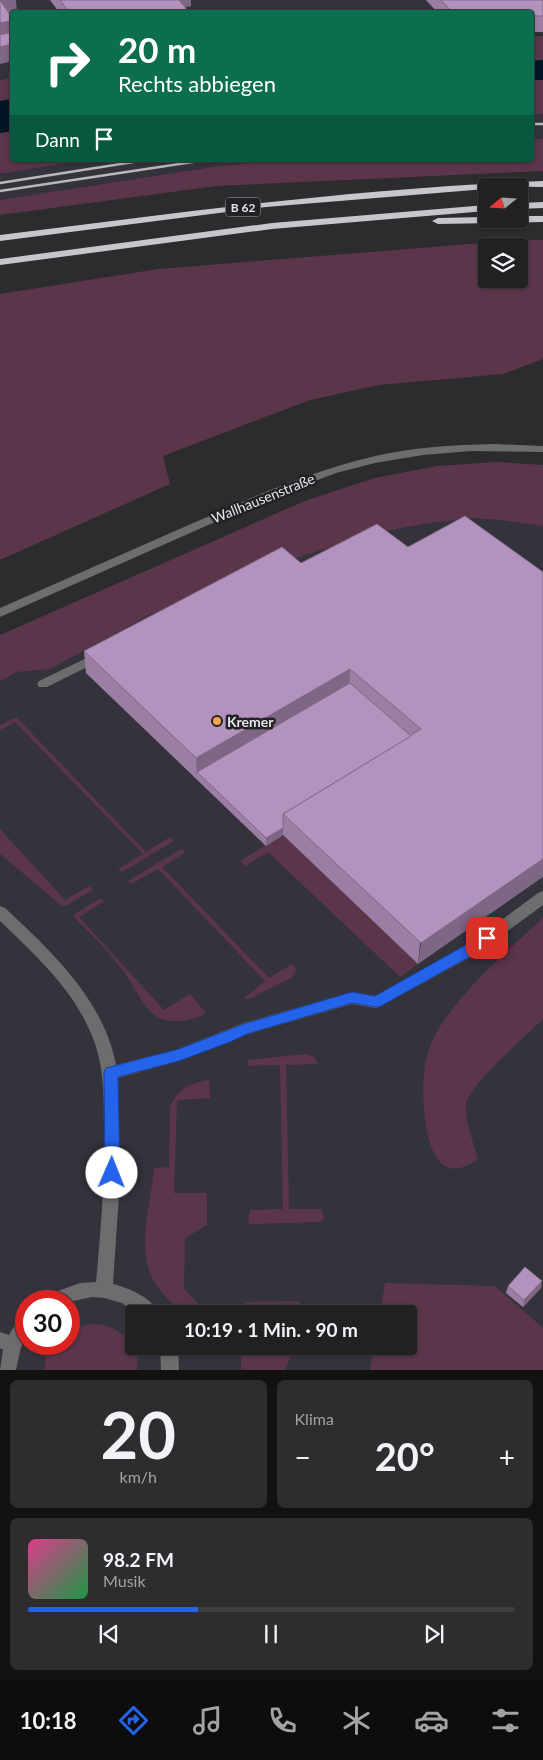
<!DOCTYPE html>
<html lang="de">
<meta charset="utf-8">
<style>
body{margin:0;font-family:Lato,sans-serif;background:#2d2d2f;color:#f1f3f6;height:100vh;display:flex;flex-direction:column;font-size:19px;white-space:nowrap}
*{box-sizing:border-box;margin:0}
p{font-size:16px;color:#a2a3a5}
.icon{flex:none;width:28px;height:28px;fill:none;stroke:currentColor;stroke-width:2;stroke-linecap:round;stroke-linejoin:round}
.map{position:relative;height:1370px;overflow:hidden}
.side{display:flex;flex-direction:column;gap:10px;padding:10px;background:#121213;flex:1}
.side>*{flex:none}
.top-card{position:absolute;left:10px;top:10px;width:524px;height:152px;border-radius:5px;box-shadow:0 1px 4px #0004,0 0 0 1px #3e3e40;background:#0b6e4f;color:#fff;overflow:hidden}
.needle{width:32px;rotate:252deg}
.fabs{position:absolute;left:478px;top:178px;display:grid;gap:10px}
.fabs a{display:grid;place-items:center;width:50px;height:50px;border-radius:5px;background:#212022;box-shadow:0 1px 4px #0004,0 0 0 1px #3e3e40;font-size:25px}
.speed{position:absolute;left:15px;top:1290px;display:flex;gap:10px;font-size:25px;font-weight:700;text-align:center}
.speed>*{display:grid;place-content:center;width:65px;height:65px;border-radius:50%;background:#212022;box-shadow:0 1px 4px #0004,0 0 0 1px #3e3e40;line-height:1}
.speed .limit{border:8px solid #d22;background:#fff;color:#111}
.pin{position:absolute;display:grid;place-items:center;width:42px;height:42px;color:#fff;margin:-21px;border-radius:10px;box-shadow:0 2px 8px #0006}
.me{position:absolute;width:55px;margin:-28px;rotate:1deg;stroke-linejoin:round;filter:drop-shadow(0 0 4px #0008)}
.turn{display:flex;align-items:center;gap:18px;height:105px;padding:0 25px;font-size:22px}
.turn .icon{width:65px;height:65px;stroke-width:2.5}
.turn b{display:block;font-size:35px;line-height:42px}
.then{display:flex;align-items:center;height:48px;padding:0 25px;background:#0003;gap:10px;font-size:19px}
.big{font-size:38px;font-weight:700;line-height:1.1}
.side .tile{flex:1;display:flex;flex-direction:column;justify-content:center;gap:8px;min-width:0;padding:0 18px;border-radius:8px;background:#2d2d2f}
.side .dial{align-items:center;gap:0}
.dial b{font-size:65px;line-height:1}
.song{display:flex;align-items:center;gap:15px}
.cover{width:60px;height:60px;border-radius:8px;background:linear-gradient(135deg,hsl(330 70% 55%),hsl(140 70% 35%))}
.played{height:5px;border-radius:2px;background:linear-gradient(90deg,#2563eb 35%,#3e3e40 35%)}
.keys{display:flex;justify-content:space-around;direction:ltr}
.heat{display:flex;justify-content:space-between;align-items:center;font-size:28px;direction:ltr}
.side .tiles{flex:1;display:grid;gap:10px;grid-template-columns:1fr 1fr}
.tile:last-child{grid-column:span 2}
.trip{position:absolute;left:125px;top:1305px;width:292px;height:50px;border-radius:5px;background:#212022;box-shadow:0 1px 4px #0004,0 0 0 1px #3e3e40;font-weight:700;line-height:50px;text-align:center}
.dock{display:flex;height:80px;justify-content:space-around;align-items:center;background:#0d0d0e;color:#a2a3a5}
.dock .icon{width:35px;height:35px}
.dock .on{color:#2563eb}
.dock b{font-size:22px;color:#f1f3f6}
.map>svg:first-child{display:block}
.built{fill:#34333c;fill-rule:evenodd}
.green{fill:#5b354a;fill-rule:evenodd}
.water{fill:#001625}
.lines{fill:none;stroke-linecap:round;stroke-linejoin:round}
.minor{fill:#6c6d6e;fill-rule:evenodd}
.highway{fill:#c5c7cb;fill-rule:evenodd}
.rail{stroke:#b8b7ba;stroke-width:2.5}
.wall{fill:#9b7ea3}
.shaded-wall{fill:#7e6685}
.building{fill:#b492be;stroke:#7e6685}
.route{fill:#2563eb;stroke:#184099}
.poi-dot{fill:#f5a346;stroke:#222125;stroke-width:2}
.labels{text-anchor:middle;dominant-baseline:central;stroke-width:5;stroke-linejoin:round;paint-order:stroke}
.shield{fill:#222125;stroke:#aaaaad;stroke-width:1}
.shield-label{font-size:12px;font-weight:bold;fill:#e5e5e7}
.street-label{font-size:14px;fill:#e5e5e7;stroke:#222125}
.poi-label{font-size:14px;font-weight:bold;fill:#e5e5e7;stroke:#222125;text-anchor:start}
</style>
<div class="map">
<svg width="543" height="1370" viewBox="0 0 543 1370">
<rect width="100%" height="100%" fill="#2c2b2e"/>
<!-- built -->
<g class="built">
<polygon points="0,0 543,0 543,34 531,34 531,12 12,12 12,78 0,80"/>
<polygon points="543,114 543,139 531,139 531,115"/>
<polygon points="86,160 283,160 219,166 0,200 0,174"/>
<path d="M 497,462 L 543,465 L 543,1370 L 0,1370 L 0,635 L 307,500 L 375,478 L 437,466 ZM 26,1301 L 69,1301 L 69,1344 L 26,1344 ZM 134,1314 L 409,1314 L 409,1346 L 134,1346 Z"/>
</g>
<!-- green -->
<g class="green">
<polygon points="543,36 543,60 531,61 531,37"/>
<polygon points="12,78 12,99 0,101 0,80"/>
<polygon points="531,80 543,80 543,114 531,115"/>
<polygon points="12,131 12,160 86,160 0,174 0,133"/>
<polygon points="531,139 543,139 543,171 217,186 0,215 0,200 219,166 283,160 531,160"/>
<path d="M 520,240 L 543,240 L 543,359 L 503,374 L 379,385 L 310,400 L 163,456 L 170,484 L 0,560 L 0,294 L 158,269 ZM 486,246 L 519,246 L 519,279 L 486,279 Z"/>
<polygon points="497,462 543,465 543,526 501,520 473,518 429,523 380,532 260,569 151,614 50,669 16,672 0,681 0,635 307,500 375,478 437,466"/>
<polygon points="14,718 17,718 146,852 170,837 174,841 122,872 118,869 143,854 15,722 0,730 0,725"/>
<polygon points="0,829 65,900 89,886 93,890 67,905 61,905 0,854"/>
<polygon points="283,835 418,964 400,977 268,852 245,866 240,861"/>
<polygon points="181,849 186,852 162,867 269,978 292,964 296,969 295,973 291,978 249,999 243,999 265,981 158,869 132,884 128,881"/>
<path d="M 101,898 L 104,901 L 79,917 L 164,1010 L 190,994 L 206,1013 C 190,1023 162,1026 149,1010 C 138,998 132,981 121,968 C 107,950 91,933 74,917 L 74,914 Z"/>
<path d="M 543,918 L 543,1019 C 528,1034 467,1087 466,1104 C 465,1123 473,1141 478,1159 C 469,1165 458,1172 447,1167 C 421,1156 420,1079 427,1056 C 429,1048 434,1036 439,1028 C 466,986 506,952 543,918 Z"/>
<polygon points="307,1054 314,1057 318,1064 286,1065 289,1209 322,1209 324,1219 320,1222 250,1224 248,1222 250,1210 283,1209 280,1065 249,1066 247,1060"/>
<path d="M 209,1080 L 210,1098 L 177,1100 L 174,1193 L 207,1193 L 207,1225 L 185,1238 L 184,1289 L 205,1311 L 205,1314 L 180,1314 C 172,1301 160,1293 153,1280 C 136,1246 151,1204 154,1168 L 169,1167 L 170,1107 C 177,1089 192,1082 209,1080 Z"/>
<polygon points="385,1283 495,1286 543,1328 543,1370 370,1370 374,1346 409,1346 409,1314 380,1314"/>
<polygon points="299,1301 301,1304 301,1314 241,1314 241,1307 246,1302"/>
<path d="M 94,1324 C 119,1325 141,1343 137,1370 L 44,1370 L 46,1357 L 53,1344 L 69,1344 L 69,1330 L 83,1325 Z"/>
<polygon points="241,1346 295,1346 285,1370 241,1370"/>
</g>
<!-- water -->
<g class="water">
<polygon points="543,60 543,80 531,80 531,61"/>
<polygon points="12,99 12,131 0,133 0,101"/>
</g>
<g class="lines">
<!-- minor -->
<g class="minor">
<path d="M 495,444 L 543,446 L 543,452 L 471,451 L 423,455 L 375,463 L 336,473 L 258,503 L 0,617 L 0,608 C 64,580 127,552 191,524 C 251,498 310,471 375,456 C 414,447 454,445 495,444 Z"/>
<polygon points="99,652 105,656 103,659 47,687 39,687 37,684 39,681"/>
<path d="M 543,891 L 543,905 L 478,953 L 381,1006 L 376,1008 L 352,1004 L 248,1034 L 179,1061 L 118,1078 L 120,1179 L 113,1284 C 129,1288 153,1298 159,1314 L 138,1314 L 122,1303 L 104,1298 L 92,1297 L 69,1302 L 45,1301 L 47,1295 L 80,1283 L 96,1282 C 101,1230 105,1178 104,1126 C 104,1092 104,1060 89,1029 C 70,986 33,953 0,921 L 0,906 L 5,908 C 51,951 104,1000 116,1065 L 178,1049 L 244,1023 L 352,992 L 375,996 L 468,945 L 538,893 Z"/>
<polygon points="26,1314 26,1338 21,1347 16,1370 0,1370 3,1350 0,1348 0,1332 9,1335 20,1316"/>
<polygon points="160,1346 178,1346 179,1370 161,1370"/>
</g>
<!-- highway -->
<g class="highway">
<path d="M 543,181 L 543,187 L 486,186 L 486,189 L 266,207 L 0,241 L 0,235 C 181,212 361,188 543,181 Z"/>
<polygon points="543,202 543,208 519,209 519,203"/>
<polygon points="486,205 486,211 272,229 0,265 0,259 272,223"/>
<polygon points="519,216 543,216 543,222 438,224 432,221 438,218 486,217 486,219 519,219"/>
</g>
<!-- rail -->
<g class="rail">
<polyline points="531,124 543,124"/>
<polyline points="0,183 146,160"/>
<polyline points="0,191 206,160"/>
</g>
</g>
<!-- wall -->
<g class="wall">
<polygon points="50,0 191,0 191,6 185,7 188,12 59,12"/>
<polygon points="426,0 543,0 543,32 531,32 531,12 437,12"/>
<polygon points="465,516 418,964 283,835 266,846 86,673 84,651 301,563 408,547"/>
<polygon points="508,1286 541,1288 523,1307 506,1293"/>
</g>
<!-- shaded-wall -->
<g class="shaded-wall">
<polygon points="0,0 16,0 17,12 12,12 12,14 2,15"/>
<polygon points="174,0 191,0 191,6 174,9"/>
<polygon points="12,21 12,37 0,40 0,23"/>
<polygon points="12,44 12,61 0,64 0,47"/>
<polygon points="350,669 349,691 197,772 197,780 196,758"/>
<polygon points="283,828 283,835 266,846 266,838"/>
<polygon points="543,859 543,877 418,964 421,943"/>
<polygon points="542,1281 541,1288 523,1307 524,1300"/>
</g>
<!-- building -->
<g class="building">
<polygon points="0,0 12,18 12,21 0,23"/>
<polygon points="60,0 179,0 188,11 179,12 69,12"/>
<polygon points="441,0 543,0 543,16 531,16 531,12 452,12"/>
<polygon points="12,32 12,44 0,47 0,35"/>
<polygon points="465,516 543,572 543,859 421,943 283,814 421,729 350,669 196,758 84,651 282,547 301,563 377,524 408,547"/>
<polygon points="350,683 411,736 283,814 283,828 266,838 197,772"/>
<polygon points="525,1267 542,1281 524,1300 508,1286"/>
</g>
<!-- route -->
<polygon class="route" points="487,933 492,934 494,938 492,942 478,952 381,1006 376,1007 352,1003 247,1034 230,1042 179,1061 118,1077 120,1173 118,1178 112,1180 107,1178 105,1173 104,1073 106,1068 179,1049 244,1024 352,992 375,996"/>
<!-- markers -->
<circle class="poi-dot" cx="217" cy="721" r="5"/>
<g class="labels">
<!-- shield labels -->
<rect class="shield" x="225.5" y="197.5" width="35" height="19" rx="4"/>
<g class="shield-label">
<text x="243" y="207">B 62</text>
</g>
<!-- street labels -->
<g class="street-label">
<text transform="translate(263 498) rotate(-22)">Wallhausenstraße</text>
</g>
<!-- poi labels -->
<g class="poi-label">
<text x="227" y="721">Kremer</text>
</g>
</g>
</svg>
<div class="fabs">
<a><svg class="needle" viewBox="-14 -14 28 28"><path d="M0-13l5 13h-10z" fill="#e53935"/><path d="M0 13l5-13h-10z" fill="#a2a3a5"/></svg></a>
<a><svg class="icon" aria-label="layers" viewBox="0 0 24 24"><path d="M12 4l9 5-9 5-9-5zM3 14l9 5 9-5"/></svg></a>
</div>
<div class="speed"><div class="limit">30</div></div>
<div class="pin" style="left:487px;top:938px;background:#d93025"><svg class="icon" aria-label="arrive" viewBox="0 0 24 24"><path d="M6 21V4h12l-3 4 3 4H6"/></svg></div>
<svg class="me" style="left:112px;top:1173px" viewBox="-20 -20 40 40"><circle r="19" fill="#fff"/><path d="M0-13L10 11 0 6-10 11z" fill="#2563eb"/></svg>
<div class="trip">10:19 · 1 Min. · 90 m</div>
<div class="top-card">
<div class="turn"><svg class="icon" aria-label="right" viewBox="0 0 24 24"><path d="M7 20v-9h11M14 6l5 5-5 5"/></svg><div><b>20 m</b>Rechts abbiegen</div></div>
<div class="then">Dann<svg class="icon" aria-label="arrive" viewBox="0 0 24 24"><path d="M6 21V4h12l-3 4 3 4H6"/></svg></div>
</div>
</div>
<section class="side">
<div class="tiles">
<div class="tile dial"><b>20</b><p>km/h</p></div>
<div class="tile"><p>Klima</p>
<div class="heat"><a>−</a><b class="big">20°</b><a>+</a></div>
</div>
<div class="tile">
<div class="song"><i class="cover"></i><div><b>98.2 FM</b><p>Musik</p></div></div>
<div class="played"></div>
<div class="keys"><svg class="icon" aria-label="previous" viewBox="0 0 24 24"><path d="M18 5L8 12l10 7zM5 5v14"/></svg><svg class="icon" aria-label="pause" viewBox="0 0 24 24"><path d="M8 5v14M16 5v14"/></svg><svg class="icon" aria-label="next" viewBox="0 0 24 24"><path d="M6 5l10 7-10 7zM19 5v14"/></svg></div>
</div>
</div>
</section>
<nav class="dock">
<b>10:18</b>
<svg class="icon on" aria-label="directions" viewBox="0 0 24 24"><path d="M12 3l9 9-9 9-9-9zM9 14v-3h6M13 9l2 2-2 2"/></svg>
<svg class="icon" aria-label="music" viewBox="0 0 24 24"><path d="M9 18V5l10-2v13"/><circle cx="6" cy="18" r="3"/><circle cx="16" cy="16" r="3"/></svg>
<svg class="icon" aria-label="phone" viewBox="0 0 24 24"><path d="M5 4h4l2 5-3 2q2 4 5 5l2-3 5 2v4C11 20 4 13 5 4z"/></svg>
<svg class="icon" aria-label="climate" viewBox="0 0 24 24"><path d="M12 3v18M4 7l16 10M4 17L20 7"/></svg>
<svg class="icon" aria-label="car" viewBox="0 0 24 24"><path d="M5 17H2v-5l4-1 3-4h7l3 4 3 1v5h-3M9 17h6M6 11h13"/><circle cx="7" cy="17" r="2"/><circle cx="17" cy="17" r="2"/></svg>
<svg class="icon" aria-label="filters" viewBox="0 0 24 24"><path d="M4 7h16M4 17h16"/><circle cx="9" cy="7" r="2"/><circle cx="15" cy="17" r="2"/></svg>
</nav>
